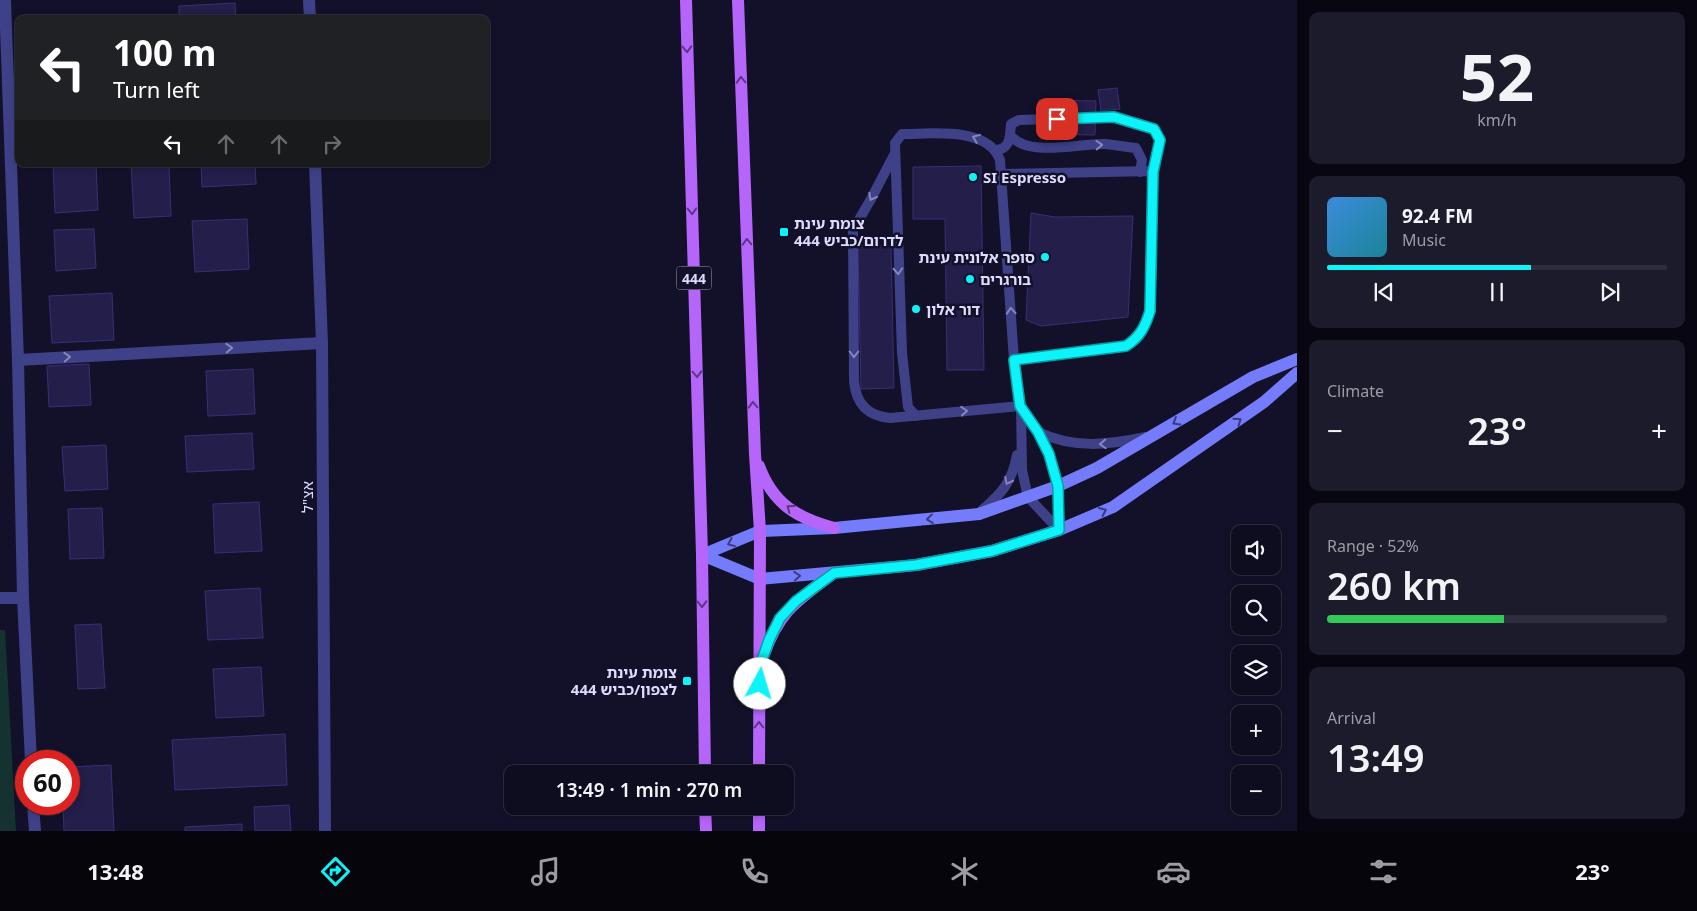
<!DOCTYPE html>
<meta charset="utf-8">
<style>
body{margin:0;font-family:"Noto Sans","Noto Sans Hebrew",sans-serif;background:#1c1b2c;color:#f1f3f6;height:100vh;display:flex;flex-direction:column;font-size:19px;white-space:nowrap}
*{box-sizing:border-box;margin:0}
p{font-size:16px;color:#9b9ca4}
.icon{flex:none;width:28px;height:28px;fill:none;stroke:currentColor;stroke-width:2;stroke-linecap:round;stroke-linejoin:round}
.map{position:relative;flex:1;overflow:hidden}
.details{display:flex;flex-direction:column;gap:12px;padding:12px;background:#080711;width:400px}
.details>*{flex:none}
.top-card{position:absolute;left:15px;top:15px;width:475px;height:152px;border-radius:10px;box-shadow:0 2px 8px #0003,0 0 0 1px #2e2d3d;background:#202124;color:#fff;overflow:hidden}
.buttons{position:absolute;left:1231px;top:525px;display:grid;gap:10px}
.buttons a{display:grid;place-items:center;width:50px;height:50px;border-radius:10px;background:#0e0d1f;box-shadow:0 2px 8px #0003,0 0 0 1px #2e2d3d;font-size:25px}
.speed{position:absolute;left:15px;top:750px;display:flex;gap:10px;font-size:25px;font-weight:700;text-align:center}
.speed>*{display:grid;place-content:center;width:65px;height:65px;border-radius:50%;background:#0e0d1f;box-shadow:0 2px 8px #0003,0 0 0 1px #2e2d3d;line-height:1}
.speed .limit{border:8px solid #d22;background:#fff;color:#111}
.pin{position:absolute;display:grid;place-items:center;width:42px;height:42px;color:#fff;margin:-21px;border-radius:10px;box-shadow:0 2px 8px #0006}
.me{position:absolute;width:55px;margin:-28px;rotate:6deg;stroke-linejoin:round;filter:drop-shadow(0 0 4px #0008)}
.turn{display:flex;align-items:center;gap:18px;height:105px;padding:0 15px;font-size:22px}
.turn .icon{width:65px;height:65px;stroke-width:2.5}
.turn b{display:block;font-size:35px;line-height:42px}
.lanes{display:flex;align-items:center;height:48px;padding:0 15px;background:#0003;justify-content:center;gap:25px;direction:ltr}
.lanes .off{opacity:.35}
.big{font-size:38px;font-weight:600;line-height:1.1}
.details .card{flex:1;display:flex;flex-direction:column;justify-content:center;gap:8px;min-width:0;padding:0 18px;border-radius:10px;background:#1c1b2c}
.details .dial{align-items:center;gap:0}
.dial b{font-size:65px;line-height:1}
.song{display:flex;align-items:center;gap:15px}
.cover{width:60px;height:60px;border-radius:8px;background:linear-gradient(135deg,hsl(210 70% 55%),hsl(190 70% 35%))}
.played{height:5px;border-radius:2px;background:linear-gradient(90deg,#0cf4f9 60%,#2e2d3d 60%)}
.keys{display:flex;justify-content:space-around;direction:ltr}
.heat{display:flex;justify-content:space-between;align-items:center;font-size:28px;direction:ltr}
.charge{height:8px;border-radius:4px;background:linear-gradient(90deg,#34c759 52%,#2e2d3d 0)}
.trip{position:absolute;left:504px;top:765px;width:290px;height:50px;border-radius:10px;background:#0e0d1f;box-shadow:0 2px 8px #0003,0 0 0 1px #2e2d3d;font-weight:600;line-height:50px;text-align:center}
.menu{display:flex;height:80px;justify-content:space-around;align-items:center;background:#06050c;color:#9b9ca4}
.menu .icon{width:35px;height:35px}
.menu .on{color:#0cf4f9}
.menu b{font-size:22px;color:#f1f3f6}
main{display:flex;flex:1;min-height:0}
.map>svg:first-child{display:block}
.green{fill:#143330}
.building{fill:#231e4a;stroke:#383075}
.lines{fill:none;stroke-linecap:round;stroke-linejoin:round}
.lane{stroke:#3e4187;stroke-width:10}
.street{stroke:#3e4187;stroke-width:12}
.secondary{stroke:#747cfb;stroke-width:12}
.primary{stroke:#b665fb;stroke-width:12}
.oneway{stroke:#5c3788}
.oneway2{stroke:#8586bd}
.oneway3{stroke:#3a3c7d}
.route-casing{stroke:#089fa2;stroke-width:12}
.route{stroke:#0cf4f9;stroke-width:9}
.poi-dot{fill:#0cf4f9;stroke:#131129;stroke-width:2}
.labels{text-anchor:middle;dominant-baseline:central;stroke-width:5;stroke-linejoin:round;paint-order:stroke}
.shield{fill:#131129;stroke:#a09ebe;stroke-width:1}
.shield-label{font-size:14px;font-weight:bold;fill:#dcdbfe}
.poi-label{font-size:15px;font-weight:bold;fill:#dcdbfe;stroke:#131129;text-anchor:start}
.street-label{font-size:15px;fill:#dcdbfe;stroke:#131129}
</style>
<main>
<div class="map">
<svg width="1297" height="831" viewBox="0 0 1297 831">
<rect width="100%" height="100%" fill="#131129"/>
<!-- green -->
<polygon class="green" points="0,630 5,630 16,831 0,831"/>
<!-- building -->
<g class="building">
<polygon points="235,3 236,19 179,19 179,6"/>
<polygon points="1117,88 1120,109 1101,111 1098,90"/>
<polygon points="1039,100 1096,101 1095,135 1038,134"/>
<polygon points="53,164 96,164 98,210 55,213"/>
<polygon points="131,164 169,164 171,216 134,218"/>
<polygon points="201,164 255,164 256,184 202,187"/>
<polygon points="981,166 984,370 947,370 945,219 913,219 913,167"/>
<polygon points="1031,213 1055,217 1133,216 1128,317 1041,326 1026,320"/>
<polygon points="247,219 249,269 195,272 192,221"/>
<polygon points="94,229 96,268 56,271 54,230"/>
<polygon points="891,246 894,388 861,389 858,247"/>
<polygon points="112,293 114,340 52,343 49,296"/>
<polygon points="89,364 91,405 49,407 47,366"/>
<polygon points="253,369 255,414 208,416 206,371"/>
<polygon points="252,433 254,469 187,472 185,436"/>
<polygon points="106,445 108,489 65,491 62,447"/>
<polygon points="259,502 262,551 215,553 213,504"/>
<polygon points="102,508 104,558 70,559 68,509"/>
<polygon points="260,588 263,638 208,640 205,591"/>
<polygon points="101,624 105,688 78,689 75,625"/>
<polygon points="261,667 264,716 216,718 213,669"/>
<polygon points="285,734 287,785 175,790 172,740"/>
<polygon points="111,765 114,831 64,831 63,804 69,804 69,767"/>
<polygon points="289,805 291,831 255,831 254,807"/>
<polygon points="242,824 242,831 185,831 185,827"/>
</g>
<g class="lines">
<!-- lane -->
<g class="lane">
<path d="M 997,150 C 1006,149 1009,143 1010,135"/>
<path d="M 894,155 L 871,199 L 853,230 L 854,381 C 856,403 867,416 890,418 L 1021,406"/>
<path d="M 1140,172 L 1142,160 L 1136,148 C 1126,147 1115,145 1105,144 C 1079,143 1028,158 1010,135 L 1011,124 L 1019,120 L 1114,117 L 1154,129 L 1160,140 L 1153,171"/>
<path d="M 1000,174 L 1153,171 L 1150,311 C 1145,327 1140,337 1126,346 L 1014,360"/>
<path d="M 1021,406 C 1037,430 1055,457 1058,487 C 1060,501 1058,516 1059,530"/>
<path d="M 916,416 L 908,407 L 902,353 L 895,143 L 902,134 C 931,134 988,126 1000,160 L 1014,360 L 1021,406 L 1022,470 L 1028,497 L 1059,530"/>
<path d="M 1038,432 C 1074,449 1108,445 1146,437"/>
<path d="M 980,512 C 1001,494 1012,483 1017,455"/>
</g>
<!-- street -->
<g class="street">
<polyline points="5,0 18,360 23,598 31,761"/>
<polyline points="309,0 310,19"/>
<polyline points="315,164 322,343 325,831"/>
<polyline points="18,360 322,343"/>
<polyline points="0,598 23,598"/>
<polyline points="33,804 35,831"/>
</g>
<!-- secondary -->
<g class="secondary">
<polyline points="702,555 760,579 916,565 992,551 1059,530 1113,507 1264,402 1297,373"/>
<polyline points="702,555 760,531 834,528 979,514 1058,486 1097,468 1253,377 1297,359"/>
</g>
<!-- primary -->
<g class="primary">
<polyline points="686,0 702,555 705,774"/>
<polyline points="738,0 755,454 760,531 759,774"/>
<path d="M 759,466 C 773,504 797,518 834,528"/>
<path d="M 763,657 C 779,611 796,601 834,573"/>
<polyline points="705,806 706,831"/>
<polyline points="759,806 759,831"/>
</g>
</g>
<!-- one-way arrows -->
<defs><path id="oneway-chevron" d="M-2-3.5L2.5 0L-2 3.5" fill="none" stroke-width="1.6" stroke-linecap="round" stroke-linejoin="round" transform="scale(1.25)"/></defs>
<g class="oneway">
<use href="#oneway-chevron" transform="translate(687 49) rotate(88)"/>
<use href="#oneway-chevron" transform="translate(741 80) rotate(-92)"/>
<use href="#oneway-chevron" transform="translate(692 211) rotate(88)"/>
<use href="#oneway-chevron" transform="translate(747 242) rotate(-92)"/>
<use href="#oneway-chevron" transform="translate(697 374) rotate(88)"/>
<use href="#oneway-chevron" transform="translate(753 405) rotate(-92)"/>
<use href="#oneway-chevron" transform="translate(790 508) rotate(-144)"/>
<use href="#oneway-chevron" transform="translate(702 604) rotate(89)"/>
<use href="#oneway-chevron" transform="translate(759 725) rotate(-90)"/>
</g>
<g class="oneway2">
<use href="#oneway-chevron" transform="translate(976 138) rotate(-158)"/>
<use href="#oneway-chevron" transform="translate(1099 145) rotate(-2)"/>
<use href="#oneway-chevron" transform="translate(872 197) rotate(118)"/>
<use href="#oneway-chevron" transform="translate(898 271) rotate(87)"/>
<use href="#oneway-chevron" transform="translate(1011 311) rotate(-94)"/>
<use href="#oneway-chevron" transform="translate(229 348) rotate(-3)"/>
<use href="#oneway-chevron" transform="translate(854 354) rotate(90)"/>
<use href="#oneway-chevron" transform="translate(67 357) rotate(-3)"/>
<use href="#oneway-chevron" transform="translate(964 411) rotate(-5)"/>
<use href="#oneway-chevron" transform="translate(1103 444) rotate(177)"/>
<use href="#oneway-chevron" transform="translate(1008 481) rotate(117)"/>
</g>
<g class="oneway3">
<use href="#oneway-chevron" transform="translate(1238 421) rotate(-35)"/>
<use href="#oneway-chevron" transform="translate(1176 422) rotate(149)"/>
<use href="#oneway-chevron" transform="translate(1103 511) rotate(-25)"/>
<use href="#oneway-chevron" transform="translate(930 519) rotate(174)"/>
<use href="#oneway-chevron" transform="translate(731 543) rotate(158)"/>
<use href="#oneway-chevron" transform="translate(797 576) rotate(-4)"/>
</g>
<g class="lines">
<!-- route casing -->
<g class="route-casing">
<path id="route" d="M 760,684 L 760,666 L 769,640 L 780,618 L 796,601 L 834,573 L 916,565 L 992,551 L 1059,530 L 1058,486 L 1049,454 L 1038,432 L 1020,406 L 1014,360 L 1126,346 C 1140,337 1145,327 1150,311 L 1153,172 L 1160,140 L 1154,129 L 1114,117 L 1057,119"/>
</g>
<!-- route -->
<use href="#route" class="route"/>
</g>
<!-- markers -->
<g class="poi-dot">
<circle cx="973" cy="177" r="5"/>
<rect x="779" y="227" width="10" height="10" rx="2.5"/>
<circle cx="1045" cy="257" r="5"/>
<circle cx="970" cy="279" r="5"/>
<circle cx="916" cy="309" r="5"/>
<rect x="682" y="676" width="10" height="10" rx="2.5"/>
</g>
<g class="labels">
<!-- shield labels -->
<rect class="shield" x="676.5" y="266.5" width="35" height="23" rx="4"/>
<g class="shield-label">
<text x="694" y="278">444</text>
</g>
<!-- poi labels -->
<g class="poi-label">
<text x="983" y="177">SI Espresso</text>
<text x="794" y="223">צומת עינת<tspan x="794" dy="17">לדרום/כביש 444</tspan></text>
<text x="1035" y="257" text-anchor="end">סופר אלונית עינת</text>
<text x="980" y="279">בורגרים</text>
<text x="926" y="309">דור אלון</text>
<text x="677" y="672" text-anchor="end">צומת עינת<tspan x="677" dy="17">לצפון/כביש 444</tspan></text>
</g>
<!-- street labels -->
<g class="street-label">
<text transform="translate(307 497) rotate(-90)">אצ"ל</text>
</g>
</g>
</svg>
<div class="buttons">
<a><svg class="icon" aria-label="sound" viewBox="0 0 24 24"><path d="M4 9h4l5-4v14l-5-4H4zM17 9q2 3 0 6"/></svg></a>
<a><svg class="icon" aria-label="search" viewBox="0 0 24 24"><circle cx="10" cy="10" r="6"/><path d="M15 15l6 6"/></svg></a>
<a><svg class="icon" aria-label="layers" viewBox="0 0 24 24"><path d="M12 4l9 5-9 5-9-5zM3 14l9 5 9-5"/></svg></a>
<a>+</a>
<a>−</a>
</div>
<div class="speed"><div class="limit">60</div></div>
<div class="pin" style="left:1057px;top:119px;background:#d93025"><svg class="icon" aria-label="arrive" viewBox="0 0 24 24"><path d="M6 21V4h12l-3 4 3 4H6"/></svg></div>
<svg class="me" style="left:760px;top:684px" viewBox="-20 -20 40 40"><circle r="19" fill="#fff"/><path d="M0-13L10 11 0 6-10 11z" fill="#0cf4f9"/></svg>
<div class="trip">13:49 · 1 min · 270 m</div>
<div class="top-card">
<div class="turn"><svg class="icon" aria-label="left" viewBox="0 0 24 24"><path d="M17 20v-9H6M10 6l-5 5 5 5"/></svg><div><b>100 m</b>Turn left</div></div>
<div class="lanes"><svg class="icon" aria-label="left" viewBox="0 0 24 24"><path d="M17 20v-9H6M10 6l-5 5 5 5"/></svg><svg class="icon off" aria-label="ahead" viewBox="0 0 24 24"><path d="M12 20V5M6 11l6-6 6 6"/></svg><svg class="icon off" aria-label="ahead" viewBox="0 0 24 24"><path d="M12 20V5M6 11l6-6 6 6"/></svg><svg class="icon off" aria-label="right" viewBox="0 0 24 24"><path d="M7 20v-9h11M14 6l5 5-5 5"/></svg></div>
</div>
</div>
<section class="details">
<div class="card dial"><b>52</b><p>km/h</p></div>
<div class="card">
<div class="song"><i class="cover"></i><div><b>92.4 FM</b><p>Music</p></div></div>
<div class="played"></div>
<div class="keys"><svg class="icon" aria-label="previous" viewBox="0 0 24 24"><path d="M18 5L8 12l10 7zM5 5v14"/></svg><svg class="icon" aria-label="pause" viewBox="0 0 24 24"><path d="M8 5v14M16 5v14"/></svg><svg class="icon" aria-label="next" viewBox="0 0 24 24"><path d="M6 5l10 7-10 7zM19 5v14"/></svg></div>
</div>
<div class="card"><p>Climate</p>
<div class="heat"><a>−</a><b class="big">23°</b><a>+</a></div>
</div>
<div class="card"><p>Range · 52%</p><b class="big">260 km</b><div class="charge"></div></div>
<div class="card"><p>Arrival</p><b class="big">13:49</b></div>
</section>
</main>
<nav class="menu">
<b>13:48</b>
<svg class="icon on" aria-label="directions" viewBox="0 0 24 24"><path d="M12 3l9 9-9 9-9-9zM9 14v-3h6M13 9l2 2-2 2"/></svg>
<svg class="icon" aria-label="music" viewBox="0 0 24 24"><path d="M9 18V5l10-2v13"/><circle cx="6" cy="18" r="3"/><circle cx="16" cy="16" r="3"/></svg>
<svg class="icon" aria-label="phone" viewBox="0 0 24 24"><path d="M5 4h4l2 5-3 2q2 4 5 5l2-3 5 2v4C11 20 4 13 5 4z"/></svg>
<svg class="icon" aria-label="climate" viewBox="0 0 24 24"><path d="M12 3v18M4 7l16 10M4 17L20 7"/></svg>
<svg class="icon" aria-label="car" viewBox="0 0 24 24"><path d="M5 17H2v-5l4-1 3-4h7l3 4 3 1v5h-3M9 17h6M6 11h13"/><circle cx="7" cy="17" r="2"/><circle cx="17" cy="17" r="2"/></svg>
<svg class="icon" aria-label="filters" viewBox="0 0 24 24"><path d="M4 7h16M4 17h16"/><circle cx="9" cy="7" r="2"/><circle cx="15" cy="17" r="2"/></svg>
<b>23°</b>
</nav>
